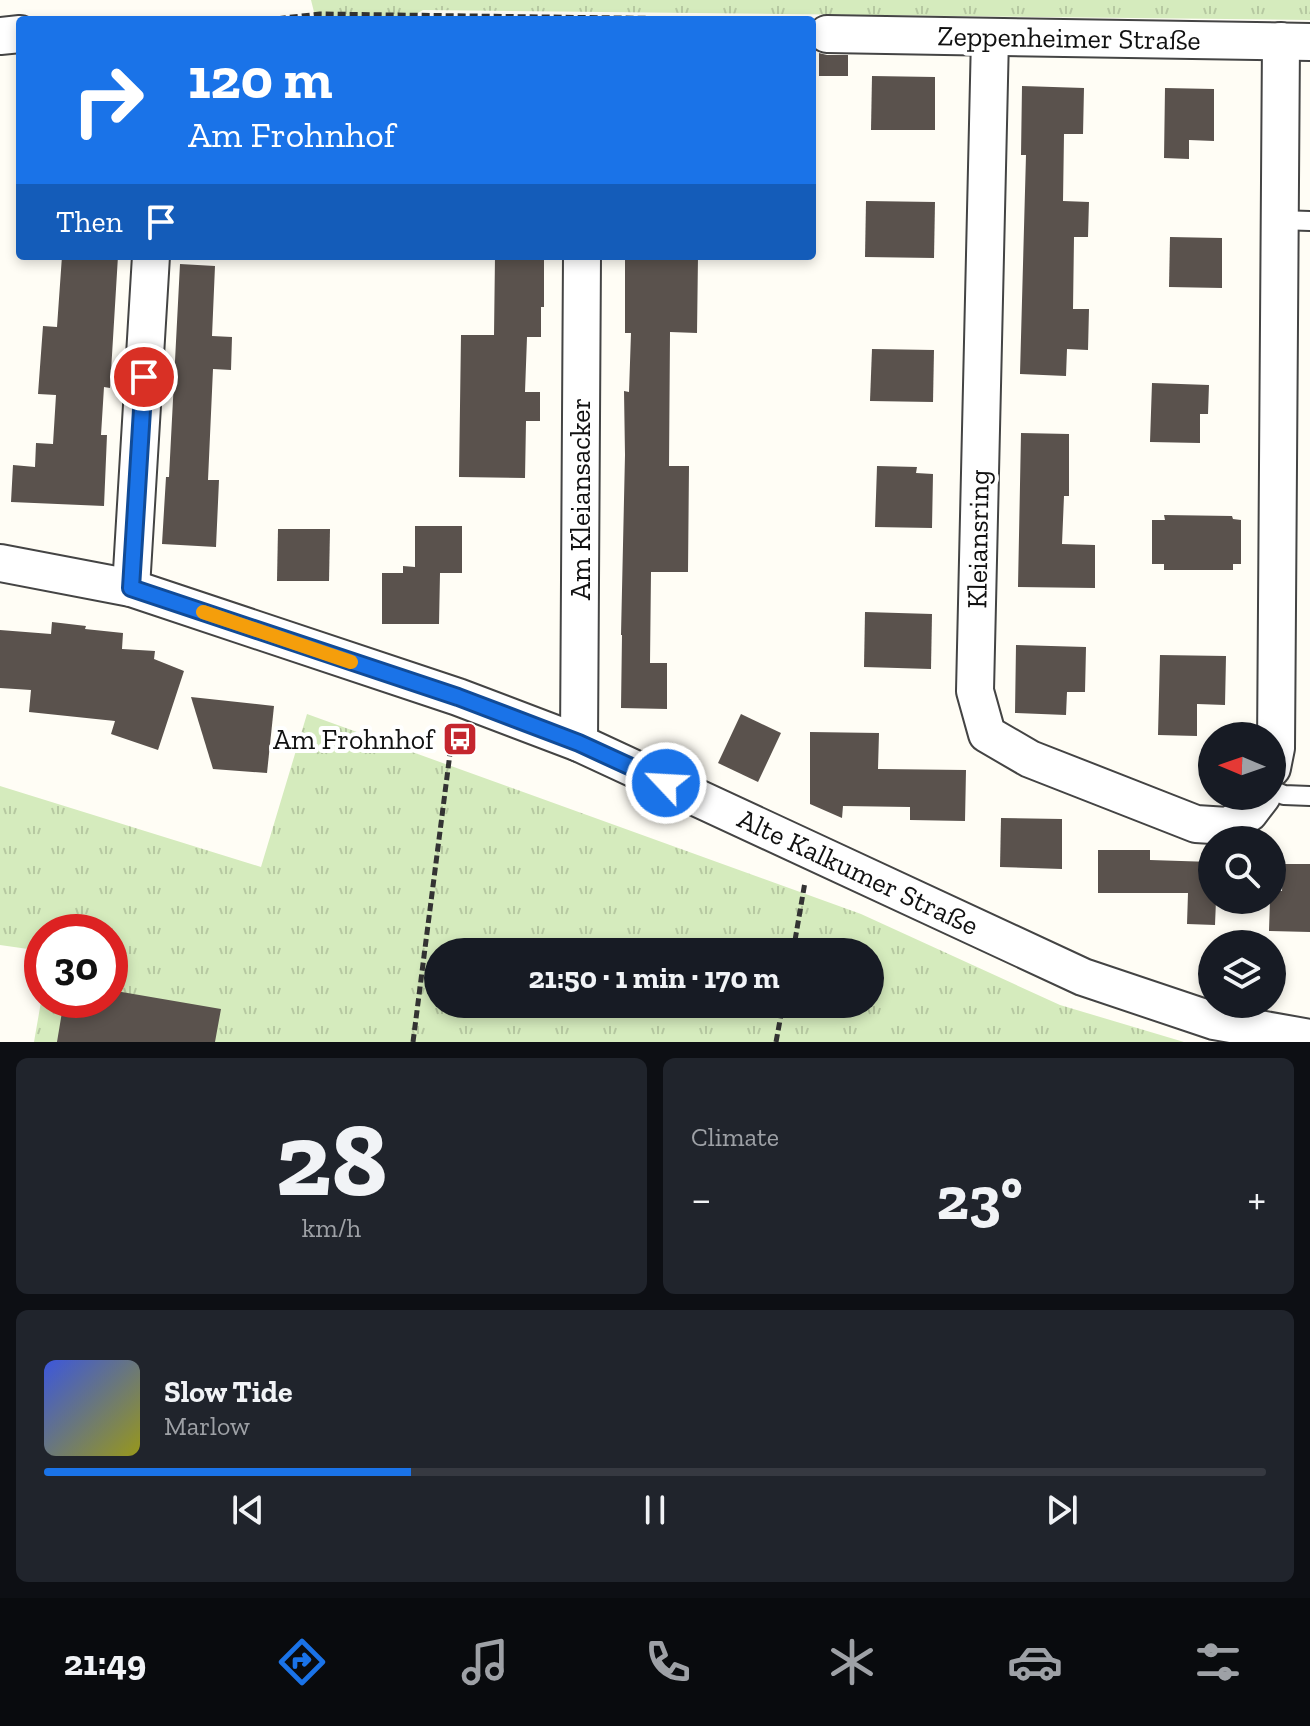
<!DOCTYPE html>
<meta charset="utf-8">
<style>
body{margin:0;font-family:"Zilla Slab",serif;background:#20242c;color:#f1f3f6;height:100vh;display:flex;flex-direction:column;font-size:30px;white-space:nowrap}
*{box-sizing:border-box;margin:0}
p{font-size:26px;color:#9ea1a6}
.icon{flex:none;width:44px;height:44px;fill:none;stroke:currentColor;stroke-width:2;stroke-linecap:round;stroke-linejoin:round}
.map{position:relative;height:1042px;overflow:hidden}
.details{display:flex;flex-direction:column;gap:16px;padding:16px;background:#0d0f14;flex:1}
.details>*{flex:none}
.banner{position:absolute;left:16px;top:16px;width:800px;height:244px;border-radius:8px;box-shadow:0 4px 12px #0003;background:#1a73e8;color:#fff;overflow:hidden}
.needle{width:52px;rotate:272deg}
.tools{position:absolute;left:1198px;top:722px;display:grid;gap:16px}
.tools a{display:grid;place-items:center;width:88px;height:88px;border-radius:50%;background:#171b24;box-shadow:0 4px 12px #0003;font-size:40px}
.speed{position:absolute;left:24px;top:914px;display:flex;gap:16px;font-size:40px;font-weight:700;text-align:center}
.speed>*{display:grid;place-content:center;width:104px;height:104px;border-radius:50%;background:#171b24;box-shadow:0 4px 12px #0003;line-height:1}
.speed .limit{border:12px solid #d22;background:#fff;color:#111}
.pin{position:absolute;display:grid;place-items:center;width:68px;height:68px;color:#fff;margin:-34px;border:4px solid #fff;border-radius:50%;box-shadow:0 2px 8px #0007}
.me{position:absolute;width:88px;margin:-44px;rotate:295deg;stroke-linejoin:round;filter:drop-shadow(0 0 6px #0008)}
.turn{display:flex;align-items:center;gap:28px;height:168px;padding:0 40px;font-size:36px}
.turn .icon{width:104px;height:104px;stroke-width:2.5}
.turn b{display:block;font-size:56px;line-height:68px}
.then{display:flex;align-items:center;height:76px;padding:0 40px;background:#0003;gap:16px;font-size:30px}
.big{font-size:60px;font-weight:700;line-height:1.1}
.details .widget{flex:1;display:flex;flex-direction:column;justify-content:center;gap:12px;min-width:0;padding:0 28px;border-radius:12px;background:#20242c}
.details .dial{align-items:center;gap:0}
.dial b{font-size:104px;line-height:1}
.song{display:flex;align-items:center;gap:24px}
.cover{width:96px;height:96px;border-radius:12px;background:linear-gradient(135deg,hsl(230 70% 55%),hsl(60 70% 35%))}
.played{height:8px;border-radius:4px;background:linear-gradient(90deg,#1a73e8 30%,#363941 30%)}
.keys{display:flex;justify-content:space-around;direction:ltr}
.heat{display:flex;justify-content:space-between;align-items:center;font-size:44px;direction:ltr}
.details .tiles{flex:1;display:grid;gap:16px;grid-template-columns:1fr 1fr}
.widget:last-child{grid-column:span 2}
.trip{position:absolute;left:424px;top:938px;width:460px;height:80px;border-radius:40px;background:#171b24;box-shadow:0 4px 12px #0003;font-weight:700;line-height:80px;text-align:center}
.tabs{display:flex;height:128px;justify-content:space-around;align-items:center;background:#090b0e;color:#9ea1a6}
.tabs .icon{width:56px;height:56px}
.tabs .on{color:#1a73e8}
.tabs b{font-size:36px;color:#f1f3f6}
.map>svg:first-child{display:block}
.grass{fill:url(#grass-tufts);fill-rule:evenodd}
.building{fill:#5a524d}
.lines{fill:none;stroke-linecap:round;stroke-linejoin:round}
.service-casing{stroke:#444;stroke-width:22}
.minor-casing{stroke:#444;stroke-width:40}
.path{stroke:#333;stroke-width:5;stroke-dasharray:8 4;stroke-linecap:butt}
.service{stroke:#fff;stroke-width:18}
.minor{stroke:#fff;stroke-width:36}
.route-casing{stroke:#114b97;stroke-width:20}
.route{stroke:#1a73e8;stroke-width:14}
.slow{stroke:#f59e0b;stroke-width:14}
.labels{text-anchor:middle;dominant-baseline:central;stroke-width:8;stroke-linejoin:round;paint-order:stroke}
.street-label{font-size:28px;fill:#111;stroke:#fff}
.poi-label{font-size:28px;fill:#111;stroke:#fff;text-anchor:end}
</style>
<div class="map">
<svg width="1310" height="1042" viewBox="0 0 1310 1042">
<defs>
<pattern id="grass-tufts" width="24" height="20" patternUnits="userSpaceOnUse" patternTransform="scale(2)"><rect width="24" height="20" fill="#d5ebbd"/><path d="M3 7l-1-3M5 7V3M7 7l1-3M15 17l-1-3M17 17v-4M19 17l1-3" fill="none" stroke="#b6c8a1"/></pattern>
</defs>
<rect width="100%" height="100%" fill="#fffdf5"/>
<!-- grass -->
<g class="grass">
<polygon points="311,0 1310,0 1310,20 423,10 406,20 316,20"/>
<path d="M 307,714 L 861,914 L 1060,1005 L 1184,1042 L 34,1042 L 42,996 L 42,1000 L 110,1000 L 110,932 L 42,932 L 42,951 L 0,945 L 0,786 L 261,867 ZM 438,952 L 870,952 L 870,1004 L 438,1004 Z"/>
</g>
<!-- building -->
<g class="building">
<polygon points="819,53 827,55 848,55 848,76 819,76"/>
<polygon points="872,76 935,77 935,130 871,130"/>
<polygon points="1022,86 1084,88 1083,134 1064,134 1063,201 1089,202 1088,237 1074,237 1073,309 1089,309 1088,350 1067,349 1066,376 1020,374 1026,155 1021,155"/>
<polygon points="1165,88 1214,89 1214,141 1189,140 1189,159 1164,158"/>
<polygon points="866,201 935,202 934,258 865,257"/>
<polygon points="1170,237 1222,238 1222,288 1169,287"/>
<polygon points="62,256 118,256 110,388 104,387 101,435 107,435 104,506 11,502 13,465 35,467 36,443 53,444 56,395 38,394 43,326 57,327"/>
<polygon points="495,256 544,256 544,307 541,307 541,337 527,337 525,392 540,392 540,421 526,421 525,478 459,477 461,335 494,335"/>
<polygon points="625,256 698,256 697,333 670,332 669,466 689,466 688,572 651,572 650,663 667,663 667,709 621,708 622,635 621,635 625,455 624,391 629,392 631,333 625,333"/>
<polygon points="180,264 215,266 212,336 232,337 231,370 213,369 208,480 219,480 216,547 162,544 166,477 169,477"/>
<polygon points="872,349 934,350 933,402 870,401"/>
<polygon points="1152,383 1209,385 1208,414 1200,414 1200,443 1150,442"/>
<polygon points="1021,433 1069,434 1069,496 1064,496 1062,544 1095,545 1095,588 1018,587"/>
<polygon points="877,466 917,467 916,473 933,474 932,528 875,527"/>
<polygon points="1164,515 1232,516 1233,519 1241,520 1241,564 1233,564 1233,570 1164,570 1164,564 1152,564 1152,520 1165,520"/>
<polygon points="415,526 462,526 462,573 440,573 439,624 382,624 382,573 403,573 403,566 415,567"/>
<polygon points="278,529 330,529 329,581 277,581"/>
<polygon points="865,612 932,614 931,669 864,667"/>
<polygon points="52,622 86,626 85,629 123,633 122,649 155,651 154,659 184,671 158,750 111,734 115,721 29,712 31,690 0,688 0,630 51,634"/>
<polygon points="1016,645 1086,647 1085,692 1067,692 1066,715 1015,713"/>
<polygon points="1160,655 1226,656 1225,705 1197,704 1197,736 1158,735"/>
<polygon points="191,697 274,706 267,773 213,769"/>
<polygon points="741,714 781,733 758,782 718,763"/>
<polygon points="810,732 879,733 878,769 966,770 965,821 910,820 910,807 843,806 842,818 810,804"/>
<polygon points="1001,818 1062,819 1062,869 1000,867"/>
<polygon points="1098,850 1150,850 1150,860 1212,862 1212,900 1216,900 1215,925 1187,924 1188,893 1098,893"/>
<polygon points="1283,864 1310,864 1310,932 1269,931 1270,900 1272,900 1272,891 1282,891"/>
<polygon points="110,990 221,1009 215,1042 57,1042 64,1000 110,1000"/>
</g>
<g class="lines">
<!-- service casing -->
<g class="service-casing">
<g id="service">
<polyline points="1279,220 1310,221"/>
<polyline points="1272,790 1284,795 1310,796"/>
</g>
</g>
<!-- minor casing -->
<g class="minor-casing">
<g id="minor">
<polyline points="827,34 1310,42"/>
<polyline points="0,36 20,34"/>
<polyline points="990,37 975,691 987,734 1030,759 1196,824 1228,826 1249,813 1262,796"/>
<polyline points="0,563 131,588 458,697 579,743 1083,977 1214,1021 1310,1038"/>
<polyline points="131,588 151,256"/>
<polyline points="579,743 582,256"/>
<polyline points="1272,768 1276,748 1281,41"/>
</g>
</g>
<!-- path -->
<g class="path">
<polyline points="266,20 320,14 770,20"/>
<polyline points="478,256 478,257"/>
<polyline points="793,952 805,882"/>
<polyline points="413,1042 453,730"/>
<polyline points="776,1042 783,1004"/>
</g>
<!-- service -->
<use href="#service" class="service"/>
<!-- minor -->
<use href="#minor" class="minor"/>
</g>
<g class="lines">
<!-- route casing -->
<g class="route-casing">
<polyline id="route" points="144,377 131,588 458,697 579,743 666,783"/>
</g>
<!-- route -->
<use href="#route" class="route"/>
<!-- slow -->
<polyline class="slow" points="203,612 351,662"/>
</g>
<!-- icons -->
<defs>
<g id="bus-square" transform="scale(1.8)"><rect x="-9" y="-9" width="18" height="18" rx="4" fill="#c4262e" stroke="#fff"/><path d="M-5-6H5V4H4V6H2V4H-2V6H-4V4H-5ZM-3.5-4V0h7V-4ZM-3.5 1.2v1.5H-2V1.2ZM2 1.2v1.5H3.5V1.2Z" fill="#fff"/></g>
</defs>
<g fill-rule="evenodd">
<use href="#bus-square" x="460" y="739"/>
</g>
<g class="labels">
<!-- street labels -->
<g class="street-label">
<text transform="translate(1069 38) rotate(1)">Zeppenheimer Straße</text>
<text transform="translate(580 499) rotate(-90)">Am Kleiansacker</text>
<text transform="translate(978 539) rotate(-89)">Kleiansring</text>
<text transform="translate(858 872) rotate(25)">Alte Kalkumer Straße</text>
</g>
<!-- poi labels -->
<g class="poi-label">
<text x="434" y="739">Am Frohnhof</text>
</g>
</g>
</svg>
<div class="tools">
<a><svg class="needle" viewBox="-14 -14 28 28"><path d="M0-13l5 13h-10z" fill="#e53935"/><path d="M0 13l5-13h-10z" fill="#9ea1a6"/></svg></a>
<a><svg class="icon" aria-label="search" viewBox="0 0 24 24"><circle cx="10" cy="10" r="6"/><path d="M15 15l6 6"/></svg></a>
<a><svg class="icon" aria-label="layers" viewBox="0 0 24 24"><path d="M12 4l9 5-9 5-9-5zM3 14l9 5 9-5"/></svg></a>
</div>
<div class="speed"><div class="limit">30</div></div>
<div class="pin" style="left:144px;top:377px;background:#d93025"><svg class="icon" aria-label="arrive" viewBox="0 0 24 24"><path d="M6 21V4h12l-3 4 3 4H6"/></svg></div>
<svg class="me" style="left:666px;top:783px" viewBox="-20 -20 40 40"><circle r="17" fill="#1a73e8" stroke="#fff" stroke-width="3"/><path d="M0-11L8 9 0 5-8 9z" fill="#fff"/></svg>
<div class="trip">21:50 · 1 min · 170 m</div>
<div class="banner">
<div class="turn"><svg class="icon" aria-label="right" viewBox="0 0 24 24"><path d="M7 20v-9h11M14 6l5 5-5 5"/></svg><div><b>120 m</b>Am Frohnhof</div></div>
<div class="then">Then<svg class="icon" aria-label="arrive" viewBox="0 0 24 24"><path d="M6 21V4h12l-3 4 3 4H6"/></svg></div>
</div>
</div>
<section class="details">
<div class="tiles">
<div class="widget dial"><b>28</b><p>km/h</p></div>
<div class="widget"><p>Climate</p>
<div class="heat"><a>−</a><b class="big">23°</b><a>+</a></div>
</div>
<div class="widget">
<div class="song"><i class="cover"></i><div><b>Slow Tide</b><p>Marlow</p></div></div>
<div class="played"></div>
<div class="keys"><svg class="icon" aria-label="previous" viewBox="0 0 24 24"><path d="M18 5L8 12l10 7zM5 5v14"/></svg><svg class="icon" aria-label="pause" viewBox="0 0 24 24"><path d="M8 5v14M16 5v14"/></svg><svg class="icon" aria-label="next" viewBox="0 0 24 24"><path d="M6 5l10 7-10 7zM19 5v14"/></svg></div>
</div>
</div>
</section>
<nav class="tabs">
<b>21:49</b>
<svg class="icon on" aria-label="directions" viewBox="0 0 24 24"><path d="M12 3l9 9-9 9-9-9zM9 14v-3h6M13 9l2 2-2 2"/></svg>
<svg class="icon" aria-label="music" viewBox="0 0 24 24"><path d="M9 18V5l10-2v13"/><circle cx="6" cy="18" r="3"/><circle cx="16" cy="16" r="3"/></svg>
<svg class="icon" aria-label="phone" viewBox="0 0 24 24"><path d="M5 4h4l2 5-3 2q2 4 5 5l2-3 5 2v4C11 20 4 13 5 4z"/></svg>
<svg class="icon" aria-label="climate" viewBox="0 0 24 24"><path d="M12 3v18M4 7l16 10M4 17L20 7"/></svg>
<svg class="icon" aria-label="car" viewBox="0 0 24 24"><path d="M5 17H2v-5l4-1 3-4h7l3 4 3 1v5h-3M9 17h6M6 11h13"/><circle cx="7" cy="17" r="2"/><circle cx="17" cy="17" r="2"/></svg>
<svg class="icon" aria-label="filters" viewBox="0 0 24 24"><path d="M4 7h16M4 17h16"/><circle cx="9" cy="7" r="2"/><circle cx="15" cy="17" r="2"/></svg>
</nav>
